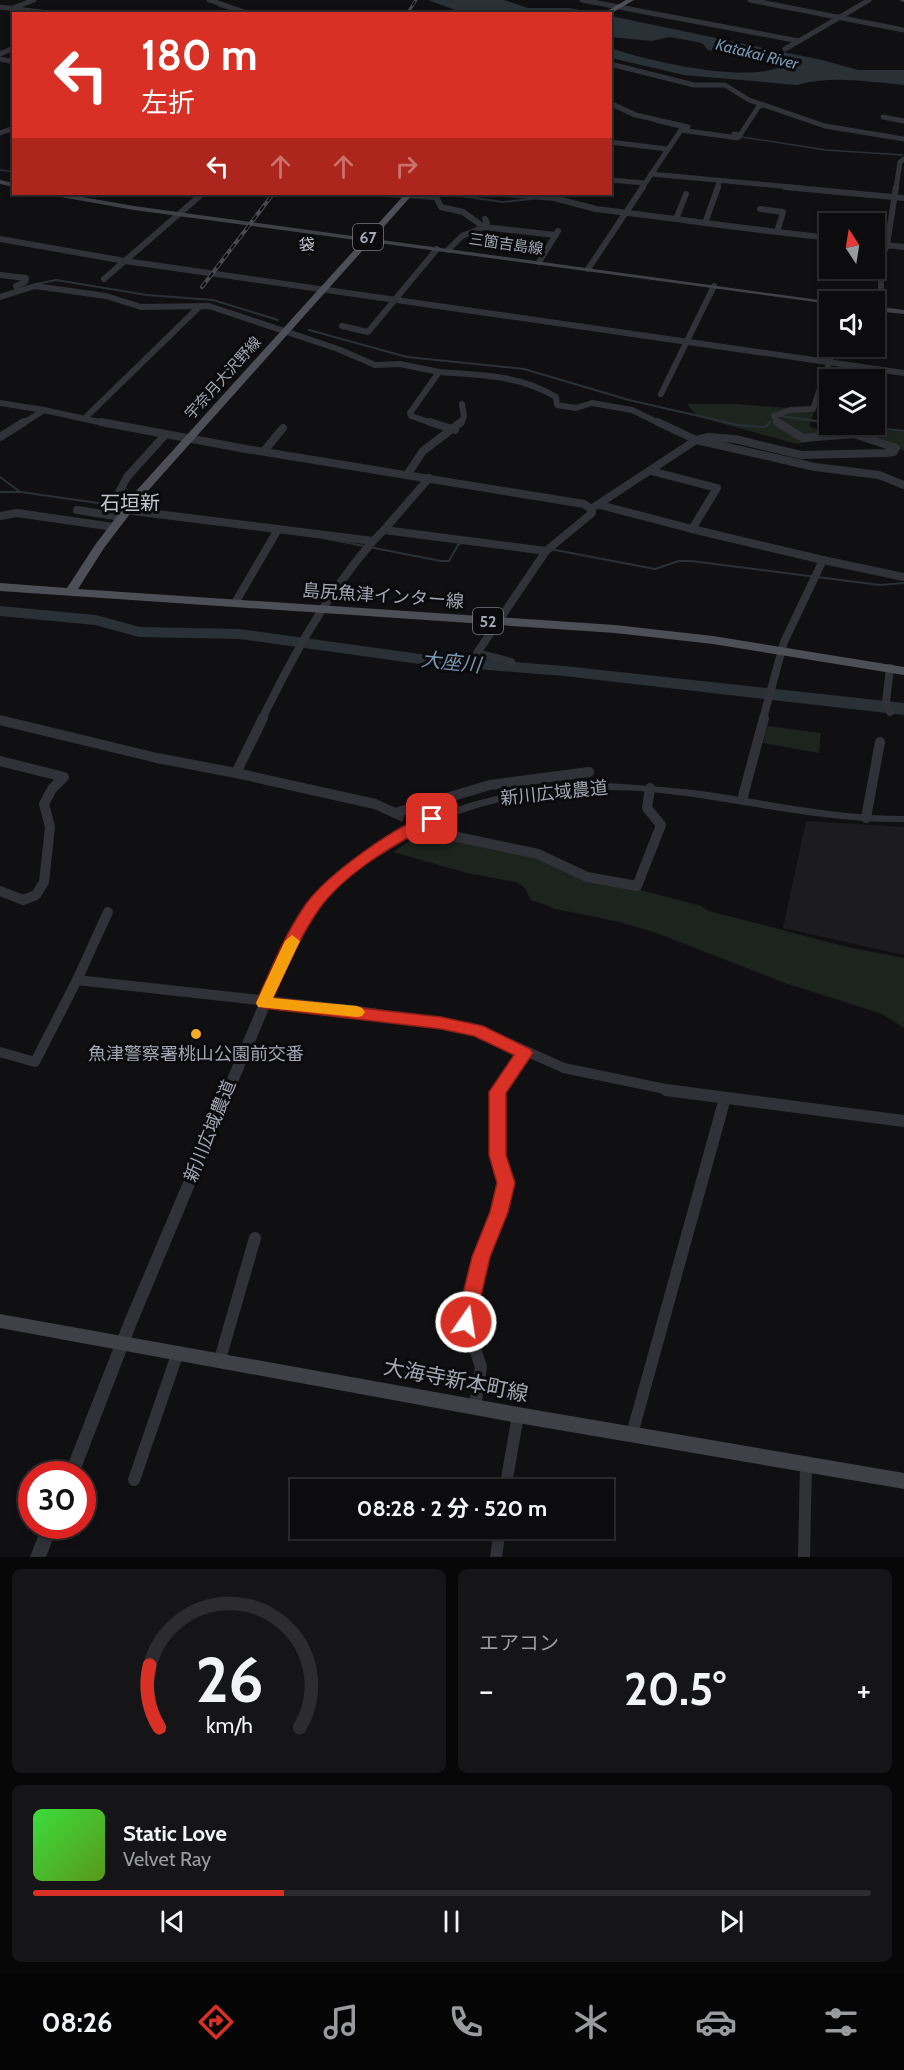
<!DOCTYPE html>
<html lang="ja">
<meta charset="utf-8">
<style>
body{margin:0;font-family:Cabin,"Noto Sans JP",sans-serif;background:#151517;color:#f1f3f6;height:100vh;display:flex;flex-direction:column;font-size:22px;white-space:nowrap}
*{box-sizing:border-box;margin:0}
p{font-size:20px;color:#9a9b9e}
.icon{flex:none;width:33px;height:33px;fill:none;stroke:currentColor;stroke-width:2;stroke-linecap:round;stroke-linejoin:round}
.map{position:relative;height:1557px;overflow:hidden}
.side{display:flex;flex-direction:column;gap:12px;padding:12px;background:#070708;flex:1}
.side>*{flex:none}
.guide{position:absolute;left:12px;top:12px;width:600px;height:183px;border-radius:0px;box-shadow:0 3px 9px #0003,0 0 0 2px #2c2c2e;background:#d93025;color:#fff;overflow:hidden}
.needle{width:39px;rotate:348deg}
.buttons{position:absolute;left:819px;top:213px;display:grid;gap:12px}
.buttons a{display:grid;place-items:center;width:66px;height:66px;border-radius:0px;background:#0c0c0e;box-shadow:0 3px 9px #0003,0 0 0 2px #2c2c2e;font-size:30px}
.speed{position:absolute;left:18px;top:1461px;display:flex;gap:12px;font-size:30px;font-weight:700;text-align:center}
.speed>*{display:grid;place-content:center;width:78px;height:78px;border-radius:50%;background:#0c0c0e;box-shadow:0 3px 9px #0003,0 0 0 2px #2c2c2e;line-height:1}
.speed .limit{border:9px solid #d22;background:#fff;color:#111}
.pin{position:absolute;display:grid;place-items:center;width:51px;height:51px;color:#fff;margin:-26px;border-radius:12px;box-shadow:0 3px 9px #0006}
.me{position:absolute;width:66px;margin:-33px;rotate:13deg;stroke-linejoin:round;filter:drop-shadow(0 0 4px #0008)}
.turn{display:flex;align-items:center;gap:21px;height:126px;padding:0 30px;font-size:27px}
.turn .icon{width:78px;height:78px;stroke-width:2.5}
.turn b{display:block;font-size:42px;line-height:51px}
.lanes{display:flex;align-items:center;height:57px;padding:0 30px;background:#0003;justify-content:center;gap:30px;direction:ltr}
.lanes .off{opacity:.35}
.big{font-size:45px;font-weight:700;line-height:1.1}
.side .tile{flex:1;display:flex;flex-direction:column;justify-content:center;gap:9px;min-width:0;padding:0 21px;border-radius:9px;background:#151517}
.side .dial{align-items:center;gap:0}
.dial svg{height:156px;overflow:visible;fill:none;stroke:#2c2c2e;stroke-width:7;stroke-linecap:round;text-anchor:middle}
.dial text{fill:#f1f3f6;stroke:none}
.song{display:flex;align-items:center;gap:18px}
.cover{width:72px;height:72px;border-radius:9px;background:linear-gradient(135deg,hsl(120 70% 55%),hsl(90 70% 35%))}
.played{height:6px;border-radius:3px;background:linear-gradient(90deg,#d93025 30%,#2c2c2e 30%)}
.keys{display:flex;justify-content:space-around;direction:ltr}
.heat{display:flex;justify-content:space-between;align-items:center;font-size:33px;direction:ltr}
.side .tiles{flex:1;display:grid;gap:12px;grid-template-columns:1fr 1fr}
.tile:last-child{grid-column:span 2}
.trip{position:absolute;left:290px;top:1479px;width:324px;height:60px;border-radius:0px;background:#0c0c0e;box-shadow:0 3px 9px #0003,0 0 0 2px #2c2c2e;font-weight:700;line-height:60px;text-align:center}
.dock{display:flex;height:96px;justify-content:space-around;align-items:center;background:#050506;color:#9a9b9e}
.dock .icon{width:42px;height:42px}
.dock .on{color:#d93025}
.dock b{font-size:27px;color:#f1f3f6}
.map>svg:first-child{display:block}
.built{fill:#1c1c1f}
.green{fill:#1c241d}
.water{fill:#293137}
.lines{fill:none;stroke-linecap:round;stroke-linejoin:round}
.stream-far1{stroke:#293137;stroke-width:1.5}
.stream{stroke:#293137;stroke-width:2}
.river{fill:#293137;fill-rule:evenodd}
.minor-tunnel{stroke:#2d2e32;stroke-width:10;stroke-dasharray:10 4.5;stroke-linecap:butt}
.minor-far4{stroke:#313237;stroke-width:5}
.minor-far3{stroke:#313237;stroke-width:6}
.minor-far2{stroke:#313237;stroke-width:8}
.minor-far1{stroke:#313237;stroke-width:10}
.minor{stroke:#313237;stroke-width:12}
.tertiary{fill:#313237;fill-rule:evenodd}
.secondary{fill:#3f4147;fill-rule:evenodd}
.primary{fill:#4d4f56;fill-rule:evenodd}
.rail-far1-casing{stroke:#484a50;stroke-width:3}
.rail-casing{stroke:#484a50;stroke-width:4}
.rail-far1{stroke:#0b0b0d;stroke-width:1.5;stroke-dasharray:5;stroke-linecap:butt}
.rail{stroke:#0b0b0d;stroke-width:2;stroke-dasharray:6;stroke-linecap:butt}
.route{fill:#d93025;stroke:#8d1f18;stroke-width:1.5}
.slow{fill:#f59e0b}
.poi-dot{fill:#f4ac25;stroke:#0b0b0d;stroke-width:2}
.labels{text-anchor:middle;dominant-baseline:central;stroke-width:6;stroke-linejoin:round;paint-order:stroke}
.far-street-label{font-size:15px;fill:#a1a7b3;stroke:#0b0b0d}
.far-water-label{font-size:16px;font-style:italic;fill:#7695af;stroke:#0b0b0d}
.shield{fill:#0b0b0d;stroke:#747881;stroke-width:1.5}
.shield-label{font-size:16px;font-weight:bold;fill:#a1a7b3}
.far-neighbourhood-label{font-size:16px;fill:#c2c6cf;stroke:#0b0b0d}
.street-label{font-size:18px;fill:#a1a7b3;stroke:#0b0b0d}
.poi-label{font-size:18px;fill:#a1a7b3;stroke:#0b0b0d}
.neighbourhood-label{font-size:20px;fill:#c2c6cf;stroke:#0b0b0d}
.water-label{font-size:20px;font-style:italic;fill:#7695af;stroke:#0b0b0d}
.near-street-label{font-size:21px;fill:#a1a7b3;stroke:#0b0b0d}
</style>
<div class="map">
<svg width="904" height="1557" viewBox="0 0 904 1557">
<rect width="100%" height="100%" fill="#101012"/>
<!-- built -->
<polygon class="built" points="806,821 904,827 904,955 783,928"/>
<!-- green -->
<g class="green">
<polygon points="687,404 735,404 815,410 809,426 834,437 797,444 698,417"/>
<polygon points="867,429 904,432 904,451 860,430"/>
<polygon points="767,726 821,733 819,753 763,743"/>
<polygon points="427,829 442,835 536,856 636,889 701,906 709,911 847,947 904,958 904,1028 882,1014 785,983 659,934 620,922 556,909 531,900 524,887 516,882 467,873 393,852"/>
</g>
<!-- water -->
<g class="water">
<polygon points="428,0 504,0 528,8 569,8 598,13 463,13"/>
<path d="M 611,16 L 822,60 L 858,70 L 904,70 L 904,85 C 870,82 831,75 797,85 L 684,75 L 611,58 L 611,48 C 646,61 746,83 780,67 L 708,50 L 702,43 L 670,37 L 651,41 L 611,37 Z"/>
</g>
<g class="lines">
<!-- stream-far1 -->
<g class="stream-far1">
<polyline points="219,6 238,12"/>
<polyline points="614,107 635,117"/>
<polyline points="656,122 681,128"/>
<polyline points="742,137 826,150 903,155"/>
<polyline points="0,170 14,172"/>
</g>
<!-- stream -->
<g class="stream">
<polyline points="448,194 502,202 532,199"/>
<polyline points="36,284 56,280 147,295 213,300 278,320"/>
<polyline points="309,330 407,357 524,369 629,400 738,425 765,427 771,421"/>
<polyline points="781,416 830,423"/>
<polyline points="840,424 904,431"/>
<polyline points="0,477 19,491"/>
<polyline points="0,492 21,492 112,505"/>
<polyline points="323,538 441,561 449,561 458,545 463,542"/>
<polyline points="550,549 655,569 679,561 691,561 880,585 904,583"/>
</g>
<!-- river -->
<polygon class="river" points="0,606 96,615 140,627 239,629 427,655 564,666 904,703 904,715 564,676 427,665 239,639 139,637 95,625 0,616"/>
<!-- minor-tunnel -->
<polyline class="minor-tunnel" points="395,813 439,833"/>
<!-- minor-far4 -->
<g class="minor-far4">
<polyline points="209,0 250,14"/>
<polyline points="582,0 799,41 869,0"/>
<polyline points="750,0 904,30"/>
<polyline points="0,7 57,14"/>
<polyline points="13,8 34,0"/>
<polyline points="785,49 799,41"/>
<polyline points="0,54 14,48"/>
<polyline points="0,59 14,62"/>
<polyline points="610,64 694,85 725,85 749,100 825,126 904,139"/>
<polyline points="610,103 636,115 688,127"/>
<polyline points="883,117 904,121"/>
<polyline points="0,133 14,128"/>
<polyline points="734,134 740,135 759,106 763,105"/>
<polyline points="610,142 667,149"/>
<polyline points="651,174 801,188"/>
<polyline points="610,180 645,183"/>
<polyline points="642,188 681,130 738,138 740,135"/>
<polyline points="717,188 720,180"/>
<polyline points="896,188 900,162 904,159"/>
</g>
<!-- minor-far3 -->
<g class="minor-far3">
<polyline points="785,187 904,198"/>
<polyline points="387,194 436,197 441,207 463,212 484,227 462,236 448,250"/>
<polyline points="504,194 554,198 596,209 676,219 686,194"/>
<polyline points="485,219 487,223 484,227 556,235"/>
<polyline points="676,219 705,223 718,187"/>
<polyline points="705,223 777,232 783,212 760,209"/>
<polyline points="777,232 830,238"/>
<polyline points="0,239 125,261 904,373"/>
<polyline points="874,244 904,247"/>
<polyline points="539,262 558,231"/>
<polyline points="588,269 643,187"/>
<polyline points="0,275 26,278 25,282 16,286"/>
<polyline points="104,279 202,194"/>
<polyline points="0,297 35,286 106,296 141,307 209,306 338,349 375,365 400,364 439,372"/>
<polyline points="881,309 881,259 887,245 896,187"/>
<polyline points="342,326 368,332 437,249"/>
<polyline points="661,394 714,286"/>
<polyline points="0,403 44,410"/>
<polyline points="84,419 200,306"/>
<polyline points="22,424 44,410 108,424"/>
<path d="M 435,424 L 411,416 L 410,413 L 439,372 C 480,375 520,375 556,397 L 557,405 L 576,408 L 592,403 L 632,410 L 661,424"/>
<polyline points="460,424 464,417 462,404"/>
<polyline points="779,424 774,416 790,410 813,409 835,346"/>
</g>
<!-- minor-far2 -->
<g class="minor-far2">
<polyline points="101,422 246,449 584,504 591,509"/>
<polyline points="430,422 455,430"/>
<polyline points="658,422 696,440 815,467 879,475 904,485"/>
<path d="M 165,435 L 127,477 L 113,504 L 117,509 L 373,541 C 326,595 293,656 262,719"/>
<polyline points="0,437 24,422"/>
<polyline points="264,451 283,428"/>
<polyline points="651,471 717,488 692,529 823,560"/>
<polyline points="407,475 423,451 461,422"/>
<polyline points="600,505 692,529"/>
<polyline points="77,510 122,517"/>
<polyline points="0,516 17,513 114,527"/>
<polyline points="384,530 429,478"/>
<polyline points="373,541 384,530 546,551"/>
<polyline points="235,603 277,531"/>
<polyline points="511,662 477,653 546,551 592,513 591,509 696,440 709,437 735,439 801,455 886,453 894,452 896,448 854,434 803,438 777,422"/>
<polyline points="890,668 886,702 890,712"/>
<polyline points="763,719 784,642 823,560 904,577"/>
</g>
<!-- minor-far1 -->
<g class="minor-far1">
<polyline points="0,720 157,758 236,773 263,718"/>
<polyline points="0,761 64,777 52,789 44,804 50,827 44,882 36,895 23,900 0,891"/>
<polyline points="236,773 375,804 395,813 490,785 589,772"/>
<polyline points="742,800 764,718"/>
<polyline points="866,818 880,742"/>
<polyline points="439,833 538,854 587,877 637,886 661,825 647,808 650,788"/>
<polyline points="77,980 108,912"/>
<polyline points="0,1052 35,1062 77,980 351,1010 459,1026 490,1035 564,1068 675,1091"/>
<polyline points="499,1091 525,1053"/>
</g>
<!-- minor -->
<g class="minor">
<polyline points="666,1090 904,1121"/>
<polyline points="220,1359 255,1238"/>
<polyline points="475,1407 481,1367 466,1322 481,1257 499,1212 506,1183 497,1155 500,1090"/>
<polyline points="632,1434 725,1098"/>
<polyline points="134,1480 178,1352"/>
<polyline points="505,1490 518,1415"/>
<polyline points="496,1557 500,1528"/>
<polyline points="804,1557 806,1464"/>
</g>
<!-- tertiary -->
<g class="tertiary">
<path d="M 606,783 C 643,785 680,788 716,793 C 779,803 840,816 904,816 L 904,822 C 818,823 736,800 651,792 C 548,783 437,804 356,872 C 342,883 328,895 316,910 C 307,922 301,936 294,949 L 138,1321 L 79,1474 L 64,1474 L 124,1321 L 282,949 C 291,933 298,916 310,902 C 327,881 350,863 372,849 C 446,800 519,787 606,783 Z"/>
<polygon points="42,1526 58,1526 46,1557 30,1557"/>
</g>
<!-- secondary -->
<g class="secondary">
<polygon points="900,0 904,0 904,2 901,1"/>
<polygon points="0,180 14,183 14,187 0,184"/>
<polygon points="52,194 65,194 134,206 834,302 830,302 830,304 134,210 55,196"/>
<polygon points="874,306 904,310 904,314 874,311"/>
<polygon points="0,1314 518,1407 904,1473 904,1489 518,1423 0,1328"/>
</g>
<!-- primary -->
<g class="primary">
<polygon points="626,0 634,0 610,14 602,14"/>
<polygon points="405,194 413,194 145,494 104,548 78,589 615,625 713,636 904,667 904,675 713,644 615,633 0,591 0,583 67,588 95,545 137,490"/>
</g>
<!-- rail-far1 casing -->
<g class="rail-far1-casing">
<polyline id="rail-far1" points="407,14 416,0"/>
</g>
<!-- rail casing -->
<g class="rail-casing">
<polyline id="rail" points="202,287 273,194"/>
</g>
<!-- rail-far1 -->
<use href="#rail-far1" class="rail-far1"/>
<!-- rail -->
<use href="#rail" class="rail"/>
</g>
<!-- route -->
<path class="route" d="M 432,814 L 437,815 L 437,822 C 397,843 343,873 317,912 C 299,939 286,969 273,998 L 441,1017 L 483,1026 L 530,1049 L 533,1053 L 506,1093 L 506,1155 L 515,1183 L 508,1212 L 490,1257 L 475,1322 L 472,1328 L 466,1330 L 459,1328 L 456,1322 L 472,1257 L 490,1212 L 497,1183 L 489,1155 L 489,1092 L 514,1055 L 474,1036 L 441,1029 L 263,1008 L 256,1003 C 271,969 285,934 306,904 C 328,874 397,824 432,814 Z"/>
<!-- slow -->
<polygon class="slow" points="292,935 300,941 273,998 357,1006 362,1008 365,1012 362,1016 357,1017 258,1007 256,1003 285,941"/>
<!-- markers -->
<circle class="poi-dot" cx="196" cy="1034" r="6"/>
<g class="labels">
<!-- far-street labels -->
<g class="far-street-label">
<text transform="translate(506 244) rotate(8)">三箇吉島線</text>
<text transform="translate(223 378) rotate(-48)">宇奈月大沢野線</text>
</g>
<!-- far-water labels -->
<g class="far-water-label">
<text transform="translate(757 54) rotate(14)">Katakai River</text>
</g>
<!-- shield labels -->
<g class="shield">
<rect x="353" y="224" width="30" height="26" rx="4.5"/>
<rect x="473" y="608" width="30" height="26" rx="4.5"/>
</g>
<g class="shield-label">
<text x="368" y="237">67</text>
<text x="488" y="621">52</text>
</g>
<!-- far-neighbourhood labels -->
<g class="far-neighbourhood-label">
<text x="307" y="244">袋</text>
</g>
<!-- street labels -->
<g class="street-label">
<text transform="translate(383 596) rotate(4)">島尻魚津インター線</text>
<text transform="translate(554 793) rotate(-6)">新川広域農道</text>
<text transform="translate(210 1131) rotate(-68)">新川広域農道</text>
</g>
<!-- poi labels -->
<g class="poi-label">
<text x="196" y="1054">魚津警察署桃山公園前交番</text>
</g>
<!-- neighbourhood labels -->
<g class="neighbourhood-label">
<text x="130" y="503">石垣新</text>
</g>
<!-- water labels -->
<g class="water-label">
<text transform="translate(451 662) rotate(6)">大座川</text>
</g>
<!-- near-street labels -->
<g class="near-street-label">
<text transform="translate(456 1380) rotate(11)">大海寺新本町線</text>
</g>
</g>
</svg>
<div class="buttons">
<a><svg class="needle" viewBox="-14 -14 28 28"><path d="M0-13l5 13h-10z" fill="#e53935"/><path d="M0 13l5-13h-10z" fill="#9a9b9e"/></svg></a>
<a><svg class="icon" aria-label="sound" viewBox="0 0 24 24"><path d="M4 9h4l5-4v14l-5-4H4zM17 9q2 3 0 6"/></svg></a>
<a><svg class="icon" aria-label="layers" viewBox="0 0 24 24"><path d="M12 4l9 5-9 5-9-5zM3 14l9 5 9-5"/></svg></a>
</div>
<div class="speed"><div class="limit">30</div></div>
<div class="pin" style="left:432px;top:819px;background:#d93025"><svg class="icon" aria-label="arrive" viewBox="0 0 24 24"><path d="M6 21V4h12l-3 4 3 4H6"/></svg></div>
<svg class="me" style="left:466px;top:1322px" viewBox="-20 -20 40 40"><circle r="17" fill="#d93025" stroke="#fff" stroke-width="3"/><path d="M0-11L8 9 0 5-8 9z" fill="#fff"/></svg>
<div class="trip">08:28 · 2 分 · 520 m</div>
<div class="guide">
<div class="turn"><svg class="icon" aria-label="left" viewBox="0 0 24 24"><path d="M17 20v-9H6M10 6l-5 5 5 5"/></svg><div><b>180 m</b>左折</div></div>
<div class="lanes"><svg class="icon" aria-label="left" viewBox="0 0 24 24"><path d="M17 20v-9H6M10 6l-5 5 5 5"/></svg><svg class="icon off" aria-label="ahead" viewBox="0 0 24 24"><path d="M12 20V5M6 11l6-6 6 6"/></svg><svg class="icon off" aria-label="ahead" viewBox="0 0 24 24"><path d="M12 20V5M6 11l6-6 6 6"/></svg><svg class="icon off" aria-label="right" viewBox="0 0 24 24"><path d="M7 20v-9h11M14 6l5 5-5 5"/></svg></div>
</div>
</div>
<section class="side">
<div class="tiles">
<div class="tile dial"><svg viewBox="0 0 100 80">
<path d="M14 69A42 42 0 1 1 86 69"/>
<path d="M14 69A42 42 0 0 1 9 37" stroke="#d93025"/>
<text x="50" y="56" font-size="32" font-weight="700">26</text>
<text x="50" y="72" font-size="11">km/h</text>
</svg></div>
<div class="tile"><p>エアコン</p>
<div class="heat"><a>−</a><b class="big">20.5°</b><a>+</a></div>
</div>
<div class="tile">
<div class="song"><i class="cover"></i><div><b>Static Love</b><p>Velvet Ray</p></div></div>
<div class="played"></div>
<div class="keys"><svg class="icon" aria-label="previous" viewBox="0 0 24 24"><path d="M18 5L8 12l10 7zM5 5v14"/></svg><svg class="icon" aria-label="pause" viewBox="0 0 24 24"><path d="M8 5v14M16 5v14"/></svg><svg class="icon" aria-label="next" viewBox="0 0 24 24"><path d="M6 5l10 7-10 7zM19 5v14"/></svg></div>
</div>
</div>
</section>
<nav class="dock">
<b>08:26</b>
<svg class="icon on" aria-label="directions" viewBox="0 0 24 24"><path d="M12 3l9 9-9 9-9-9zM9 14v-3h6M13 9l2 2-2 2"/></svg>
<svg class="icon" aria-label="music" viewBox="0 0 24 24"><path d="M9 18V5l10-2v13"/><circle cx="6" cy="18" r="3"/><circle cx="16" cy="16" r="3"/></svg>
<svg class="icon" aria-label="phone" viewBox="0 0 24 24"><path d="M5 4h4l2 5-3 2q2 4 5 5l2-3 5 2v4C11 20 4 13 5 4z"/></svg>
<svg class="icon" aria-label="climate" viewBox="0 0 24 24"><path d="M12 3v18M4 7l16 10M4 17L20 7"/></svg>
<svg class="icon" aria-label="car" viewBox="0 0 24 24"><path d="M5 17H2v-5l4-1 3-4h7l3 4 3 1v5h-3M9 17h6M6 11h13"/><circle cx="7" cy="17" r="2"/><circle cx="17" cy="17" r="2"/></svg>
<svg class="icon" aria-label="filters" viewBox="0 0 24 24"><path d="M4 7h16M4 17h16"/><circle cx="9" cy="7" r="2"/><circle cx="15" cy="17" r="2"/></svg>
</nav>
